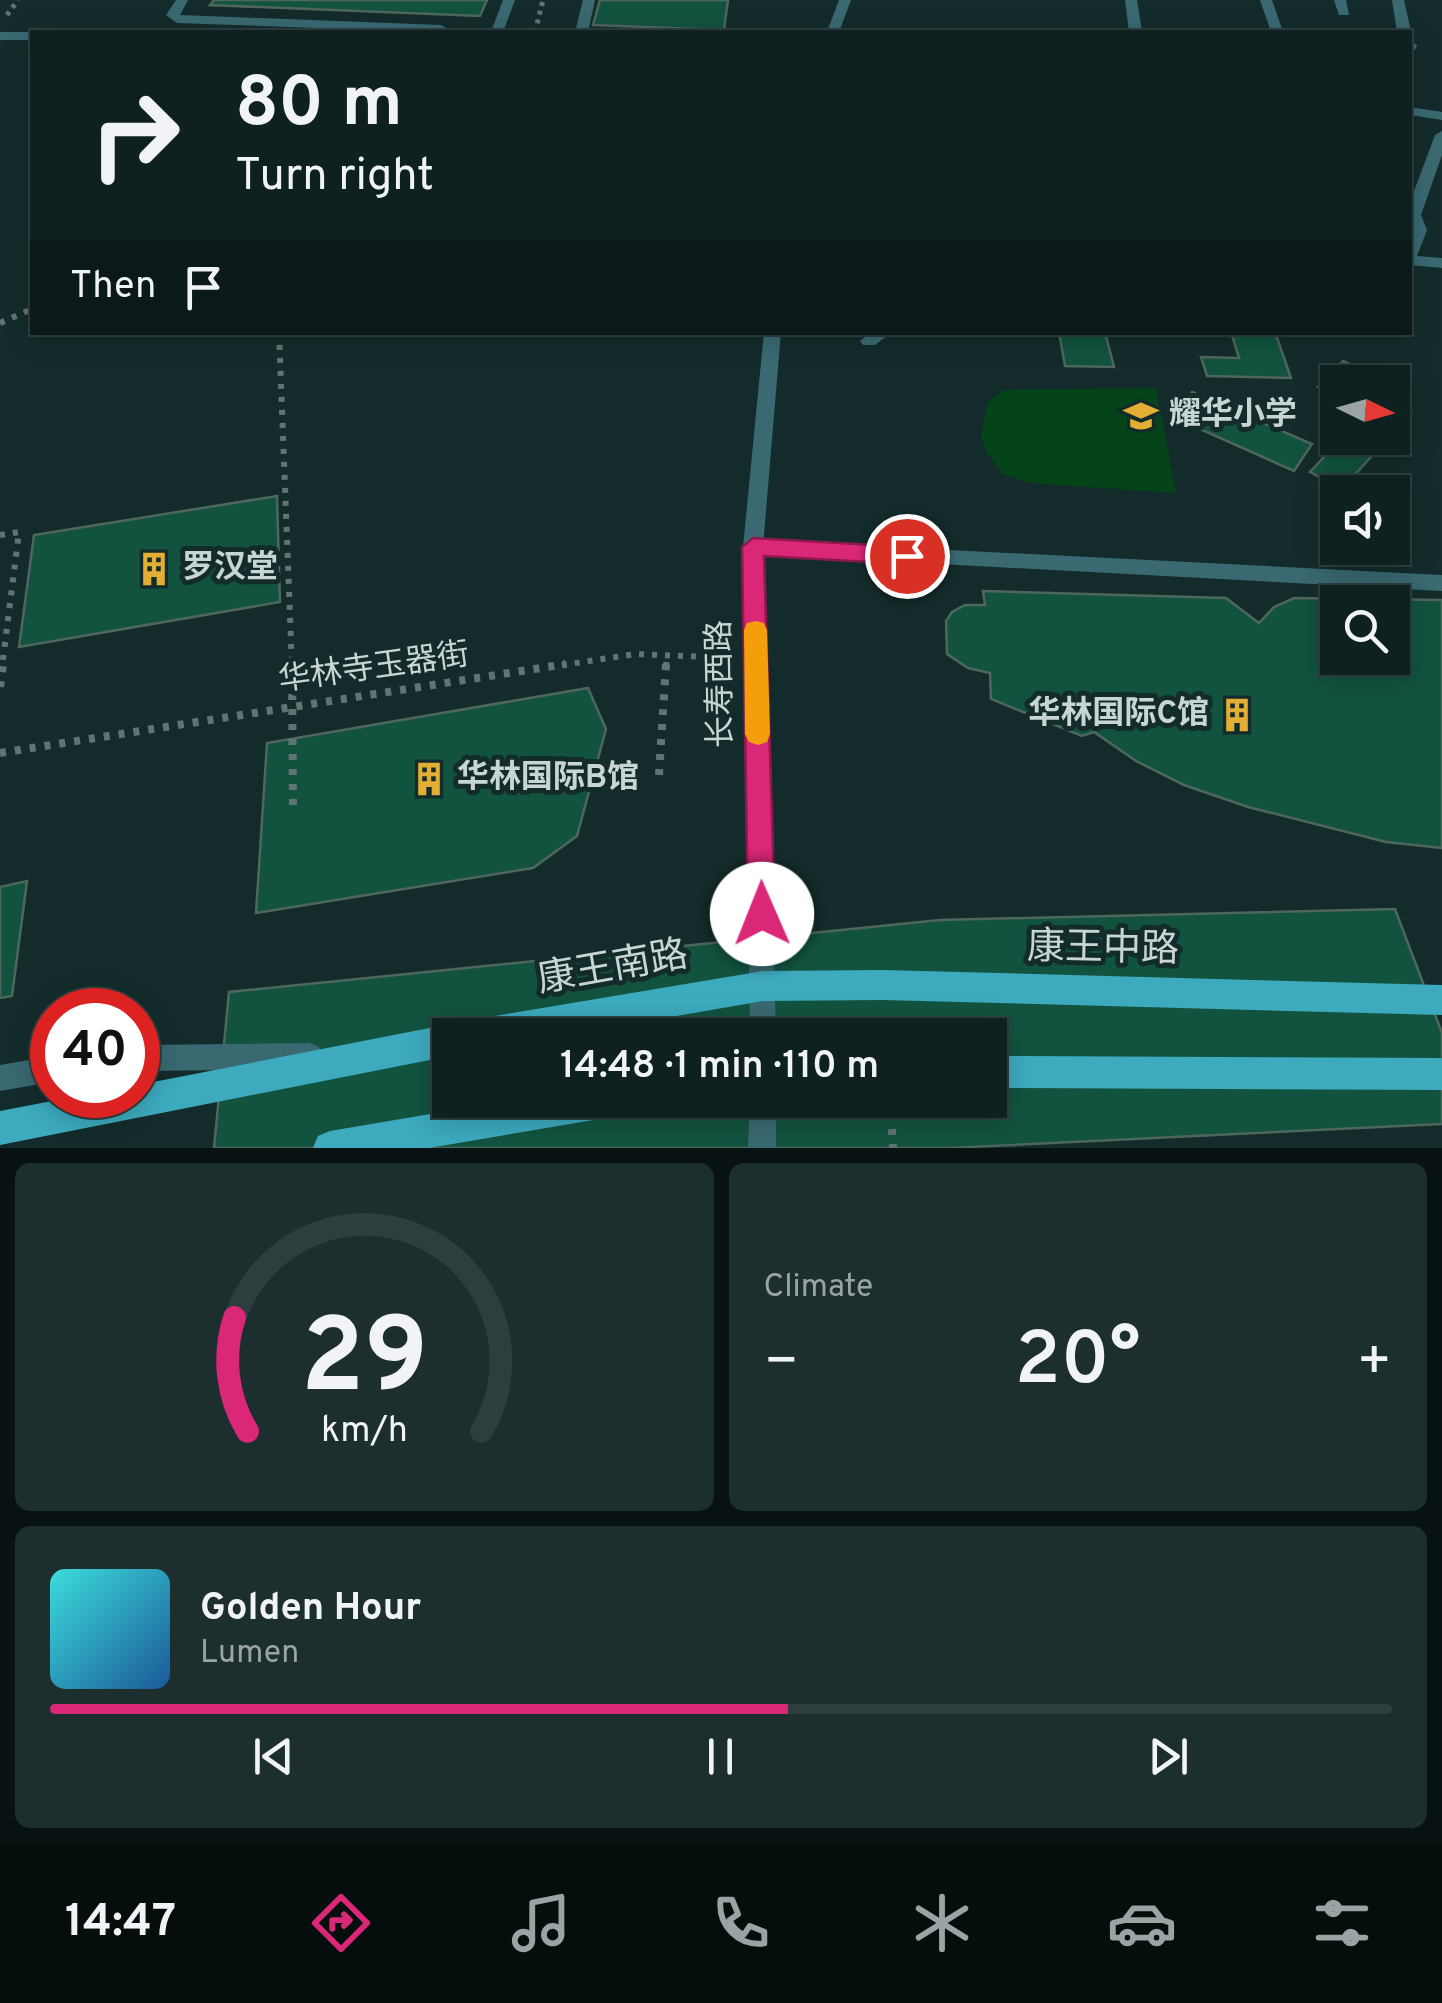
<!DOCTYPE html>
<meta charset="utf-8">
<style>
body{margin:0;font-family:Overpass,"Noto Sans SC",sans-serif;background:#1c2e2d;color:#f1f3f6;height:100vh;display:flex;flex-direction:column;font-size:38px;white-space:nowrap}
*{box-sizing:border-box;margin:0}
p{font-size:32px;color:#9ba3a5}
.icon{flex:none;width:55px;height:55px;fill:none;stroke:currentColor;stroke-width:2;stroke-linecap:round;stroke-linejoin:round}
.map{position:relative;height:1148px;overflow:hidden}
.panel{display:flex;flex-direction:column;gap:15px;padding:15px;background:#081212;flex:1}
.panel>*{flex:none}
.top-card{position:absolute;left:30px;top:30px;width:1382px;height:305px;border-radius:0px;box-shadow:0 5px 25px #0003,0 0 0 2px #2e3e3e;background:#0e2120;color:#f1f3f6;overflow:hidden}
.needle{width:65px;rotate:95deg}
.tools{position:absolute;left:1320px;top:365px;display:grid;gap:20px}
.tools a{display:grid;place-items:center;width:90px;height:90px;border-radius:0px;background:#0e2120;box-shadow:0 5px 25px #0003,0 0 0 2px #2e3e3e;font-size:50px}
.speed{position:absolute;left:30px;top:988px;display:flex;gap:20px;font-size:50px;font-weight:700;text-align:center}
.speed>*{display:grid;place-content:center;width:130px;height:130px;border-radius:50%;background:#0e2120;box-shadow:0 5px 25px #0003,0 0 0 2px #2e3e3e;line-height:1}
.speed .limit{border:15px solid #d22;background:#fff;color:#111}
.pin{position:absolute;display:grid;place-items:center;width:85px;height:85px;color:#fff;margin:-42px;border:5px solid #fff;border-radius:50%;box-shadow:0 2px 10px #0007}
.me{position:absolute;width:110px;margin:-55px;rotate:359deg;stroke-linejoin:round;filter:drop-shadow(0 0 8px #0008)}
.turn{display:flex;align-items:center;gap:35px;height:210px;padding:0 40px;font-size:45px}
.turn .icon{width:130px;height:130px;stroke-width:2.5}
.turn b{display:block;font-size:70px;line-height:85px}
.then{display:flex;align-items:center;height:95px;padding:0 40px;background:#0003;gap:20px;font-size:38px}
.big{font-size:75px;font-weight:600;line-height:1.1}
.panel .card{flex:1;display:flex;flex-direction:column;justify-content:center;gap:15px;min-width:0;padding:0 35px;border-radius:15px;background:#1c2e2d}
.panel .dial{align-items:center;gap:0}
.dial svg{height:260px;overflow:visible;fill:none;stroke:#2e3e3e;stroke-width:7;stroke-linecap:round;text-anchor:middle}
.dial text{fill:#f1f3f6;stroke:none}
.song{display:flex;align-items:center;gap:30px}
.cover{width:120px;height:120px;border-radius:15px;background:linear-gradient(135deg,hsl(180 70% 55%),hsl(210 70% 35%))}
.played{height:10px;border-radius:5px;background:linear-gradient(90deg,#db2777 55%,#2e3e3e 55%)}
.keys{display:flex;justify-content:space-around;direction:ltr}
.heat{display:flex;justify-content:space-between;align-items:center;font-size:55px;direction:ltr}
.panel .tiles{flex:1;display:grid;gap:15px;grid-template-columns:1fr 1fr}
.card:last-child{grid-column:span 2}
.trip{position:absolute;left:432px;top:1018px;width:575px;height:100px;border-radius:0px;background:#0e2120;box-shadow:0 5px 25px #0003,0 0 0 2px #2e3e3e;font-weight:600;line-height:100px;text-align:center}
.tabs{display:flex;height:160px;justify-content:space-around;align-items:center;background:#060d0d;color:#9ba3a5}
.tabs .icon{width:70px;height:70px}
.tabs .on{color:#db2777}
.tabs b{font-size:45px;color:#f1f3f6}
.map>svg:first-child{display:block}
.green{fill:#054319}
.building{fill:#125340;stroke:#4f665d;stroke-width:2.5;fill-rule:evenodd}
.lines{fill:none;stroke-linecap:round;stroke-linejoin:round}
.path-far2{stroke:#607473;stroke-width:5;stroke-dasharray:4 5;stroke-linecap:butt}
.path-far1{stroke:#607473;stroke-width:6;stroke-dasharray:5 8;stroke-linecap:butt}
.path{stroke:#607473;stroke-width:8;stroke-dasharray:6 9;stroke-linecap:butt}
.service{fill:#3a6972;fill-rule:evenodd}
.minor{fill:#3a6972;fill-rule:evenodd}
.tertiary{fill:#3a6972;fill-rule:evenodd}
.primary{fill:#3daabe;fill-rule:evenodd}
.route{fill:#db2777;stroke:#8e194d;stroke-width:2.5}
.slow{fill:#f59e0b}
.labels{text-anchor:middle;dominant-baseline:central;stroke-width:10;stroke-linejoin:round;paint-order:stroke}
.poi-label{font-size:32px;font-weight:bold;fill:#c7d5d4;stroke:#132c2b;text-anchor:start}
.street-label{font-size:32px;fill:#c7d5d4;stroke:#132c2b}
.near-street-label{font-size:38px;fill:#c7d5d4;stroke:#132c2b}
</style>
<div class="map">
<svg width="1442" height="1148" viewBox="0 0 1442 1148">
<rect width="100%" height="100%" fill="#132c2b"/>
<!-- green -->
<polygon class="green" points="1156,388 1176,493 1030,483 1002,473 986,451 981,435 988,402 1004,390"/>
<!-- building -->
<g class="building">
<polygon points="214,0 487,0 480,16 210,5"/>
<polygon points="600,0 728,0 724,30 593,25"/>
<polygon points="1059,332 1105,332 1114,367 1065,366"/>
<polygon points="1231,332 1275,332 1291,378 1207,376 1201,357 1239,358"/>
<polygon points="1343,361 1389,382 1338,382 1338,397 1318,387"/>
<polygon points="1192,392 1312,444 1294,471 1173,417"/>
<polygon points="1392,403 1411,412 1392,432"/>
<polygon points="1342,438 1388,438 1342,489 1310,472"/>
<polygon points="277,496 280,602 19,647 34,535"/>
<path d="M 983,591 L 1226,598 L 1259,623 L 1274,607 L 1294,598 L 1442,600 L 1442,848 L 1386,842 L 1248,807 L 1184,785 L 1136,761 L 1094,732 L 1082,736 L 991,699 L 990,673 L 968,668 L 947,654 L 946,621 L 952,612 L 965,605 L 985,605 ZM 1338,602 L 1392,602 L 1392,658 L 1338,658 Z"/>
<polygon points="588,688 606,729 577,836 533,868 256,913 267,743"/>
<polygon points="27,881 12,996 0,998 0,887"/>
<path d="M 1395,909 L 1442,1033 L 1442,1124 L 949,1148 L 214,1148 L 229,992 L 940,920 ZM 450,1035 L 990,1035 L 990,1100 L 450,1100 Z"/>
</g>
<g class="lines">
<!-- path-far2 -->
<g class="path-far2">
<polyline points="7,15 18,0"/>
<polyline points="535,32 543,0"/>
</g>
<!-- path-far1 -->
<g class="path-far1">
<polyline points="0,323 32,309"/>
<polyline points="279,332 292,667"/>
<polyline points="0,535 19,532 2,667"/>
<polyline points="549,667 636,654 730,658"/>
<polyline points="666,667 667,656"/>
</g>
<!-- path -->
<g class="path">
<polyline points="292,664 293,808"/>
<polyline points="0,687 3,664"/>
<polyline points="0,753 566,664"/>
<polyline points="659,775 666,664"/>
<polyline points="892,1129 893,1148"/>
</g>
<!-- service -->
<g class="service">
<polygon points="176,0 188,0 180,15 441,25 448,29 443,32 430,32 177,23 166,15"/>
<polygon points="503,0 515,0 503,32 491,32"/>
<polygon points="583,0 595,0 588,32 575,32"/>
<polygon points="1125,0 1137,0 1142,32 1129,32"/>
<polygon points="1260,0 1272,0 1283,32 1271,32"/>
<polygon points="1334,0 1346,0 1349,15 1339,15"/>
<polygon points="1392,0 1404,0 1411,32 1410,33 1397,32"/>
<polygon points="1410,41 1417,45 1415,50 1410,51"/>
<polygon points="1442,131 1442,155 1421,215 1427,230 1417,256 1442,258 1442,268 1410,265 1410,202 1435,135"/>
<polygon points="871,332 892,332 875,345 863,345 860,341"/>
</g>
<!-- minor -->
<g class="minor">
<polygon points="753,540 1442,575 1442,591 753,554 743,547"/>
<polygon points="310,1043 319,1047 323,1056 319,1065 310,1069 138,1071 138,1045"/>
<polygon points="52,1056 52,1082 0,1091 0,1065"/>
</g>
<!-- tertiary -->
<g class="tertiary">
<polygon points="839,0 851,0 839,32 827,32"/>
<polygon points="0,32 34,32 32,40 0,40"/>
<polygon points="1410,107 1442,112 1442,120 1410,115"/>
<polygon points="764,332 781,332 763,547 776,1035 750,1035 743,547"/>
<polygon points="750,1100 776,1100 776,1148 748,1148"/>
</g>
<!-- primary -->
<g class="primary">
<polygon points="883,970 1442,985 1442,1015 883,1000 763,1001 567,1035 450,1035 450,1056 0,1145 0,1111 83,1095 138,1095 138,1085 450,1024 462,1031 466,1024 477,1019 763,971"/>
<polygon points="990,1056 1442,1058 1442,1090 990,1088"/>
<polygon points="513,1100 628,1100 623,1112 611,1117 429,1148 313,1148 318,1136 330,1131"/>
</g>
</g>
<!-- route -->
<polygon class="route" points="753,538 907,547 918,556 907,564 764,556 775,914 771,922 762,926 752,922 748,914 742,547"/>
<!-- slow -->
<polygon class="slow" points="756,621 764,623 767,630 770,734 767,742 758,745 749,742 745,734 744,630 747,623"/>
<!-- icons -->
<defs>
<g id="school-bare" transform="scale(2.7)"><path d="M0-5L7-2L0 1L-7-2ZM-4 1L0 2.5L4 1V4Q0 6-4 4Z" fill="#e2af34" stroke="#132c2b" stroke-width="2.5" paint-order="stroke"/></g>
<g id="building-bare" transform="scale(2.7)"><path d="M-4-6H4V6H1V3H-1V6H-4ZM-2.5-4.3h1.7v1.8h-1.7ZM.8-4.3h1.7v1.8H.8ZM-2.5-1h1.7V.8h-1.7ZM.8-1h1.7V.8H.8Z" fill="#e2af34" stroke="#132c2b" stroke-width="2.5" paint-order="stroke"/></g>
</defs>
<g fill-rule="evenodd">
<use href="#school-bare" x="1141" y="416"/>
<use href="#building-bare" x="154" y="569"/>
<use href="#building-bare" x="1237" y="715"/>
<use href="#building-bare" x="429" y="779"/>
</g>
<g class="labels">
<!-- poi labels -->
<g class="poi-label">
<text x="1169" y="416">耀华小学</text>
<text x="182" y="569">罗汉堂</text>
<text x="1209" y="715" text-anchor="end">华林国际C馆</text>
<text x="457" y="779">华林国际B馆</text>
</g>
<!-- street labels -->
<g class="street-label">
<text transform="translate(374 669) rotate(-8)">华林寺玉器街</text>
<text transform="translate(722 684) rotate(-91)">长寿西路</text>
</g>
<!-- near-street labels -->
<g class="near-street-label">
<text transform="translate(1103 950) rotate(1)">康王中路</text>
<text transform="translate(613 969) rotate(-10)">康王南路</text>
</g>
</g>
</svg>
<div class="tools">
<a><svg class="needle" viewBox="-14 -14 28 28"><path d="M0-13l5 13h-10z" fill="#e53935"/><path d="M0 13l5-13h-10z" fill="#9ba3a5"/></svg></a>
<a><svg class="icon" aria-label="sound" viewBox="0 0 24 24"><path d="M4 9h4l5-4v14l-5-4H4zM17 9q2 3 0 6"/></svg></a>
<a><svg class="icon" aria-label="search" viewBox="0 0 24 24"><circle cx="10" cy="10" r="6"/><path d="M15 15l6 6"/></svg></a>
</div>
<div class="speed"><div class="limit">40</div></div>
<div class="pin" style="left:907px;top:556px;background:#d93025"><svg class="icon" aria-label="arrive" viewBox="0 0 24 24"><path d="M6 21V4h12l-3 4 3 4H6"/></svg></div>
<svg class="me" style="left:762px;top:914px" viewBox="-20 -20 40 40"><circle r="19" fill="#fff"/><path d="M0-13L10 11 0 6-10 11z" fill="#db2777"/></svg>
<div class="trip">14:48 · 1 min · 110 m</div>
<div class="top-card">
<div class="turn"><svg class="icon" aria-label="right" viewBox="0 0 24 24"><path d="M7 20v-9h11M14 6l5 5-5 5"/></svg><div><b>80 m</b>Turn right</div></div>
<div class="then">Then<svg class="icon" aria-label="arrive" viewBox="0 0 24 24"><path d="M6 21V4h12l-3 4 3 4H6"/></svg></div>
</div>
</div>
<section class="panel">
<div class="tiles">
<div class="card dial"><svg viewBox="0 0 100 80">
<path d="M14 69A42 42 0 1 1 86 69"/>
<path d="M14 69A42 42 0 0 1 10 34" stroke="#db2777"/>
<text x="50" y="56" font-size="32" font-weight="700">29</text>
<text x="50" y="72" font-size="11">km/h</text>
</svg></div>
<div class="card"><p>Climate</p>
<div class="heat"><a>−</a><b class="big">20°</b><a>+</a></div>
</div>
<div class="card">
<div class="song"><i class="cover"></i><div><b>Golden Hour</b><p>Lumen</p></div></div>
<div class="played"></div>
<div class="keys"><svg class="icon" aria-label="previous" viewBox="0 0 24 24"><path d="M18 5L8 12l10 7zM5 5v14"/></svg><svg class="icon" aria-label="pause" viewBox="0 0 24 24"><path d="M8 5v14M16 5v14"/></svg><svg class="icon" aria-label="next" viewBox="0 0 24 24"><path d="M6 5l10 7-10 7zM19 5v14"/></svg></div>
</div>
</div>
</section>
<nav class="tabs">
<b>14:47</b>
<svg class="icon on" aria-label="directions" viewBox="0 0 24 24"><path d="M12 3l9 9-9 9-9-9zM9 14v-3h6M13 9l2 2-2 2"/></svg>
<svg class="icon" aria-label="music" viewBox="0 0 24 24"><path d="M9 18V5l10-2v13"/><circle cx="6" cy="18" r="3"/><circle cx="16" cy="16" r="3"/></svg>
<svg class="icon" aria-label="phone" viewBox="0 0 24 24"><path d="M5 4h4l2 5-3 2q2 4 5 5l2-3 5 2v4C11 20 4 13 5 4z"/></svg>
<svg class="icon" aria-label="climate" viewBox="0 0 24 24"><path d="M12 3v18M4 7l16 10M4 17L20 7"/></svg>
<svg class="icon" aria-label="car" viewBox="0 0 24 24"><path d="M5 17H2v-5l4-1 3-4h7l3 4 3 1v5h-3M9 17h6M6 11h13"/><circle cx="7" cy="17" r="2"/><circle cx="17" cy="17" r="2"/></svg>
<svg class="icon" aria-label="filters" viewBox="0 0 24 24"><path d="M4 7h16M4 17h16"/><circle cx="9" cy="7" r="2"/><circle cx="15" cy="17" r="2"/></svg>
</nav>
